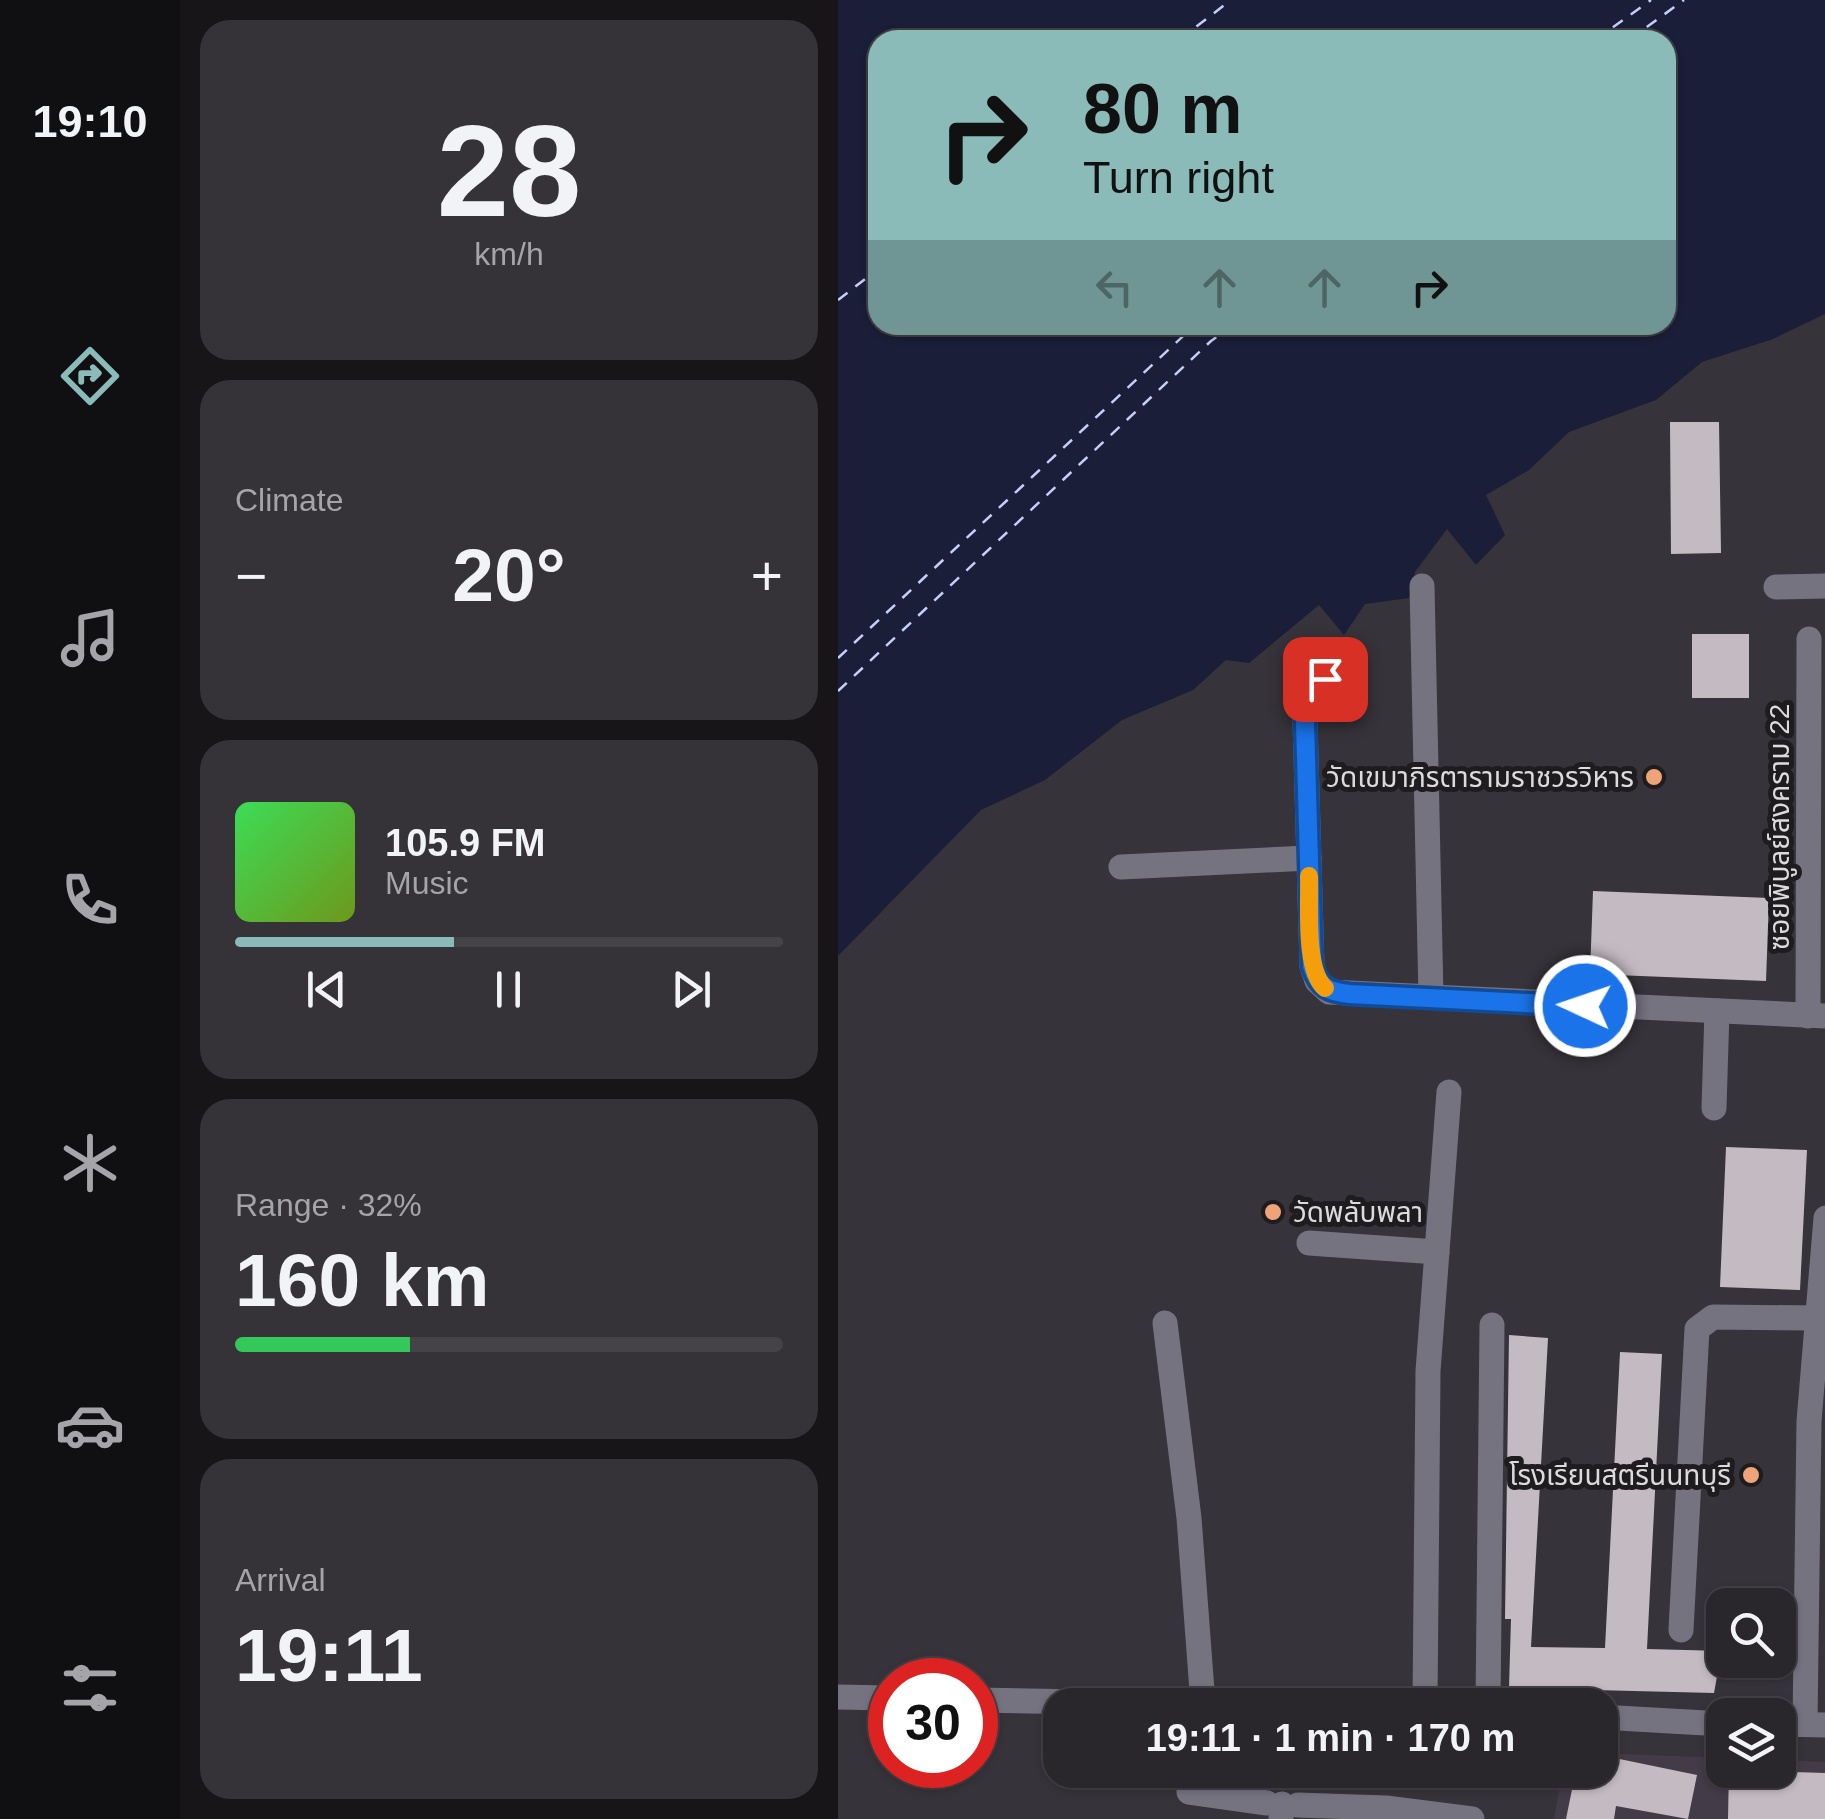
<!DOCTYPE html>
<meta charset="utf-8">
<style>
body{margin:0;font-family:Helvetica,"Noto Sans Thai",sans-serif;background:#353238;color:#f1f3f6;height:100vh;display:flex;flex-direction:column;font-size:38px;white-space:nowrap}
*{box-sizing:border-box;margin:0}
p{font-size:32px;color:#a5a5a9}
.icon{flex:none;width:55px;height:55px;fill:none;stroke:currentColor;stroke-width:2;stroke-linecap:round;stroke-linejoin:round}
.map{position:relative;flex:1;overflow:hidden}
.panel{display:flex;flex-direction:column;gap:20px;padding:20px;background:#171518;width:658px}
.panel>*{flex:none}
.hud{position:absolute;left:30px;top:30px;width:808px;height:305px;border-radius:30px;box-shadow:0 2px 8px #0004,0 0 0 2px #454348;background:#8bbbb9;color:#111;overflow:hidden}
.fabs{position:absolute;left:868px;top:1588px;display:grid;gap:20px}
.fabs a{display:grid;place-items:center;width:90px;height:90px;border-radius:20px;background:#29262c;box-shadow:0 2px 8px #0004,0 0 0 2px #454348;font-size:50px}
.speed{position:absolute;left:30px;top:1658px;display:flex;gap:20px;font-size:50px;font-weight:700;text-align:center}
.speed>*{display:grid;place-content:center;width:130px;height:130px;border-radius:50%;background:#29262c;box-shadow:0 2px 8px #0004,0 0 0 2px #454348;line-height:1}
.speed .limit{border:15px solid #d22;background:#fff;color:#111}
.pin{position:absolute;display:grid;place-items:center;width:85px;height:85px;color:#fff;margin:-42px;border-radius:20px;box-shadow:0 5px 15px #0006}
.me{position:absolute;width:110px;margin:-55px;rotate:273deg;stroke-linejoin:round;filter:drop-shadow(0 0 8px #0008)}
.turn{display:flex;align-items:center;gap:35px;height:210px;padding:0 50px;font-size:45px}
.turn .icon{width:130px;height:130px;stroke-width:2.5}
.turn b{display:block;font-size:70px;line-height:85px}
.lanes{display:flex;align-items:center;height:95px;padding:0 50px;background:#0003;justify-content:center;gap:50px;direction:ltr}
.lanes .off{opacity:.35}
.big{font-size:75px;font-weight:700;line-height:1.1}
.panel .card{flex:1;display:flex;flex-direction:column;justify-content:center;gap:15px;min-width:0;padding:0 35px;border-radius:30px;background:#353238}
.panel .dial{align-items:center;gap:0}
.dial b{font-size:130px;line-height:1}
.song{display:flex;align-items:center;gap:30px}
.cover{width:120px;height:120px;border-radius:15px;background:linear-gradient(135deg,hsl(130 70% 55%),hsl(80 70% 35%))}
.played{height:10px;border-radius:5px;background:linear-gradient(90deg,#8bbbb9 40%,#454348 40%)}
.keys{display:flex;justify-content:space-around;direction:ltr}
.heat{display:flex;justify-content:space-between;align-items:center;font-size:55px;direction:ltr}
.charge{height:15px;border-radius:8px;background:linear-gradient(90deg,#34c759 32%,#454348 0)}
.trip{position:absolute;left:205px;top:1688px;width:575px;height:100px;border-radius:30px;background:#29262c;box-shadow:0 2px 8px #0004,0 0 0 2px #454348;font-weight:700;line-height:100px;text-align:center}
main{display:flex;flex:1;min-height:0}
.menu{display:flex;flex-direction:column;width:180px;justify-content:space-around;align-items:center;background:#100f12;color:#a5a5a9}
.menu .icon{width:70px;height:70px}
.menu .active{color:#8bbbb9}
.menu b{font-size:45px;color:#f1f3f6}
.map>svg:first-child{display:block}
.built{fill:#433b47}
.water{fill:#1a1e38;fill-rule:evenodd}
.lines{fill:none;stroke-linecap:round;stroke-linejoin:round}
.ferry{stroke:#c6cffc;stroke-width:2.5;stroke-dasharray:12 10;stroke-linecap:butt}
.building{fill:#c4bbc2}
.minor{stroke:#767381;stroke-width:25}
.route-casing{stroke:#114b97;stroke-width:25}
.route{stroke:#1a73e8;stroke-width:18}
.slow{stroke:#f59e0b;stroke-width:18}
.poi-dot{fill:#efa378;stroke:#1e1c1f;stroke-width:4}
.labels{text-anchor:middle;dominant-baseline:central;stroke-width:10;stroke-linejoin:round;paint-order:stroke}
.poi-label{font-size:28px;fill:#dddade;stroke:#1e1c1f;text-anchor:end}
.street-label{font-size:28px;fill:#dddade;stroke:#1e1c1f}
</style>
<main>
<nav class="menu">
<b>19:10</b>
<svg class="icon active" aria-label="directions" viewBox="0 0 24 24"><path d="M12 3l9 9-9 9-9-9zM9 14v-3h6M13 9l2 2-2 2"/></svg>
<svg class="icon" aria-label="music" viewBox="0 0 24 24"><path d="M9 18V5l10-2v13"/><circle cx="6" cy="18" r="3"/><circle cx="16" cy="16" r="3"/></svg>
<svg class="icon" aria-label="phone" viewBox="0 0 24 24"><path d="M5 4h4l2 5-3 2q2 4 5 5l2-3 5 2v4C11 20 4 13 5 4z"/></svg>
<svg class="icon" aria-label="climate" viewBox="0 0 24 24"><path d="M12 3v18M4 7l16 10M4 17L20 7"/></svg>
<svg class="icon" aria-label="car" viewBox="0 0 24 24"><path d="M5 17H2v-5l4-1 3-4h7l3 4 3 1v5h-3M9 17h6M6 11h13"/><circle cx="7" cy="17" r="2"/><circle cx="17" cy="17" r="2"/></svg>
<svg class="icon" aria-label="filters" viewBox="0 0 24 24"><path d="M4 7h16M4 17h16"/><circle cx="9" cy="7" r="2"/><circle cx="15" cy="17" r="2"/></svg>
</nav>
<section class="panel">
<div class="card dial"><b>28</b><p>km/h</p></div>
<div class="card"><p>Climate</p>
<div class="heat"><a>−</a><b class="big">20°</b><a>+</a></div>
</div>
<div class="card">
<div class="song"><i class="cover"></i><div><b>105.9 FM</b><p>Music</p></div></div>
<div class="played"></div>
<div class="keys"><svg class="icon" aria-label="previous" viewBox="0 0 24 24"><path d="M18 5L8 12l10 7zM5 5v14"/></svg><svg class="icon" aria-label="pause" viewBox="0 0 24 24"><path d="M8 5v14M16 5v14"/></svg><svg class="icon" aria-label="next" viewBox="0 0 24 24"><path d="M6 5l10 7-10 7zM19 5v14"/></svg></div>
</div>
<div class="card"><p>Range · 32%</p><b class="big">160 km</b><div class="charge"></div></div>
<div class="card"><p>Arrival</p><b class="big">19:11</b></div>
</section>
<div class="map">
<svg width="988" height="1819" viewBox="0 0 988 1819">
<rect width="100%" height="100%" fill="#37333a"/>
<!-- built -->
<polygon class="built" points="763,1753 885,1758 885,1770 940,1770 940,1760 987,1762 987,1819 716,1819 725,1770 762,1770"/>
<!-- water -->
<path class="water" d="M 0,0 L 987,0 L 987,314 L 935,339 L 864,362 L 818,400 L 731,432 L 691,470 L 648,495 L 667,535 L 638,565 L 609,529 L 577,572 L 571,598 L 527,604 L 506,635 L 481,605 L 411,663 L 388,660 L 355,690 L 284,720 L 207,780 L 143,810 L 0,956 ZM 40,40 L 828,40 L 828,325 L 40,325 Z"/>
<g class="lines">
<!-- ferry -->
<g class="ferry">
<polyline points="341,40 393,0"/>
<polyline points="757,40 813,0"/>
<polyline points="791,40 846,0"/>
<polyline points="0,300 40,269"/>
<polyline points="0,658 357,325"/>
<polyline points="0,691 373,341 395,325"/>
</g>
</g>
<!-- building -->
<g class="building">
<polygon points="832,422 881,422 883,553 833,554"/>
<rect x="854" y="634" width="57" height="64"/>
<polygon points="755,891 931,898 928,981 752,974"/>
<polygon points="888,1147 969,1150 962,1290 882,1287"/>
<polygon points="671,1335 710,1338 693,1647 767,1648 782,1352 824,1354 809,1649 885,1651 885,1672 880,1671 876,1693 671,1688 673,1619 667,1619"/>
<polygon points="762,1755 859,1775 850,1819 778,1806 776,1819 728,1819 738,1770 762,1770"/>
<polygon points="891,1770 988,1773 988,1819 890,1819"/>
</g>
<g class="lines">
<!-- minor -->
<g class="minor">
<polyline points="584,586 593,997"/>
<polyline points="938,587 988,586"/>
<polyline points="487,679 468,702 467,722 474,966 479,981 491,992 988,1016"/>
<polyline points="283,867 471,858"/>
<polyline points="970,1016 971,639"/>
<polyline points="876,1108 879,1011"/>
<polyline points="471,1243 599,1252"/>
<polyline points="327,1323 351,1518 365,1704"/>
<polyline points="843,1630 859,1329 875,1317 979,1318"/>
<polyline points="0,1697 52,1698"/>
<polyline points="138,1700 404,1705"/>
<polyline points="587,1705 590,1371 611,1092"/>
<polyline points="650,1705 654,1325"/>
<polyline points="762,1717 885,1724"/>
<polyline points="940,1724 988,1725"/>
<polyline points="967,1724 971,1421 988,1218"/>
<polyline points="351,1792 429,1803"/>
<polyline points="460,1805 548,1808 634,1819"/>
<polyline points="443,1819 444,1804"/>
</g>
</g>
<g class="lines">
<!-- route casing -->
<g class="route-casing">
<path id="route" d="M 487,679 L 468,702 L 467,722 L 474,966 C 481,988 491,992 512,994 L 747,1006"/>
</g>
<!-- route -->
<use href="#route" class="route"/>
<!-- slow -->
<path class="slow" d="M 471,876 C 472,903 466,970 487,988"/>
</g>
<!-- markers -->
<g class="poi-dot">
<circle cx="816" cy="777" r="10"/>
<circle cx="435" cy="1212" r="10"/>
<circle cx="913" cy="1475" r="10"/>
</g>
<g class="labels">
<!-- poi labels -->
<g class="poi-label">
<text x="796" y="777">วัดเขมาภิรตารามราชวรวิหาร</text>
<text x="455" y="1212" text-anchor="start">วัดพลับพลา</text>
<text x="893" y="1475">โรงเรียนสตรีนนทบุรี</text>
</g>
<!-- street labels -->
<g class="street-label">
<text transform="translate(941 827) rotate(-90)">ซอยพิบูลย์สงคราม 22</text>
</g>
</g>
</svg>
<div class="fabs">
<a><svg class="icon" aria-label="search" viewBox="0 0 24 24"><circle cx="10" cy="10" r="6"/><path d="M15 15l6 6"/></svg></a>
<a><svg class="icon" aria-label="layers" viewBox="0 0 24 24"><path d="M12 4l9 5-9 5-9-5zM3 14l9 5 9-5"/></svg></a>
</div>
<div class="speed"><div class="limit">30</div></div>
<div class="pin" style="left:487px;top:679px;background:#d93025"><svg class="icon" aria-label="arrive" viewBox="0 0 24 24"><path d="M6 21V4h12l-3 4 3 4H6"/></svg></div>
<svg class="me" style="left:747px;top:1006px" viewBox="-20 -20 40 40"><circle r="17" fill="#1a73e8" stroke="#fff" stroke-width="3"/><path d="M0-11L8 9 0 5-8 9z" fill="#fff"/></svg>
<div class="trip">19:11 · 1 min · 170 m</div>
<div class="hud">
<div class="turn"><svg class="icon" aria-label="right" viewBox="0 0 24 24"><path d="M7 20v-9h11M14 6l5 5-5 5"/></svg><div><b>80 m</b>Turn right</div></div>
<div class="lanes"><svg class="icon off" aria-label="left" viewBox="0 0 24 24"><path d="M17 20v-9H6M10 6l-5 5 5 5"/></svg><svg class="icon off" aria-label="ahead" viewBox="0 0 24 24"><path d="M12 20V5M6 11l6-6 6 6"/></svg><svg class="icon off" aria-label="ahead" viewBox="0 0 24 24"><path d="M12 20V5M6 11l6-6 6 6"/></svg><svg class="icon" aria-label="right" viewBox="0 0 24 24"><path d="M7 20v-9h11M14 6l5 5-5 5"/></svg></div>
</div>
</div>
</main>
